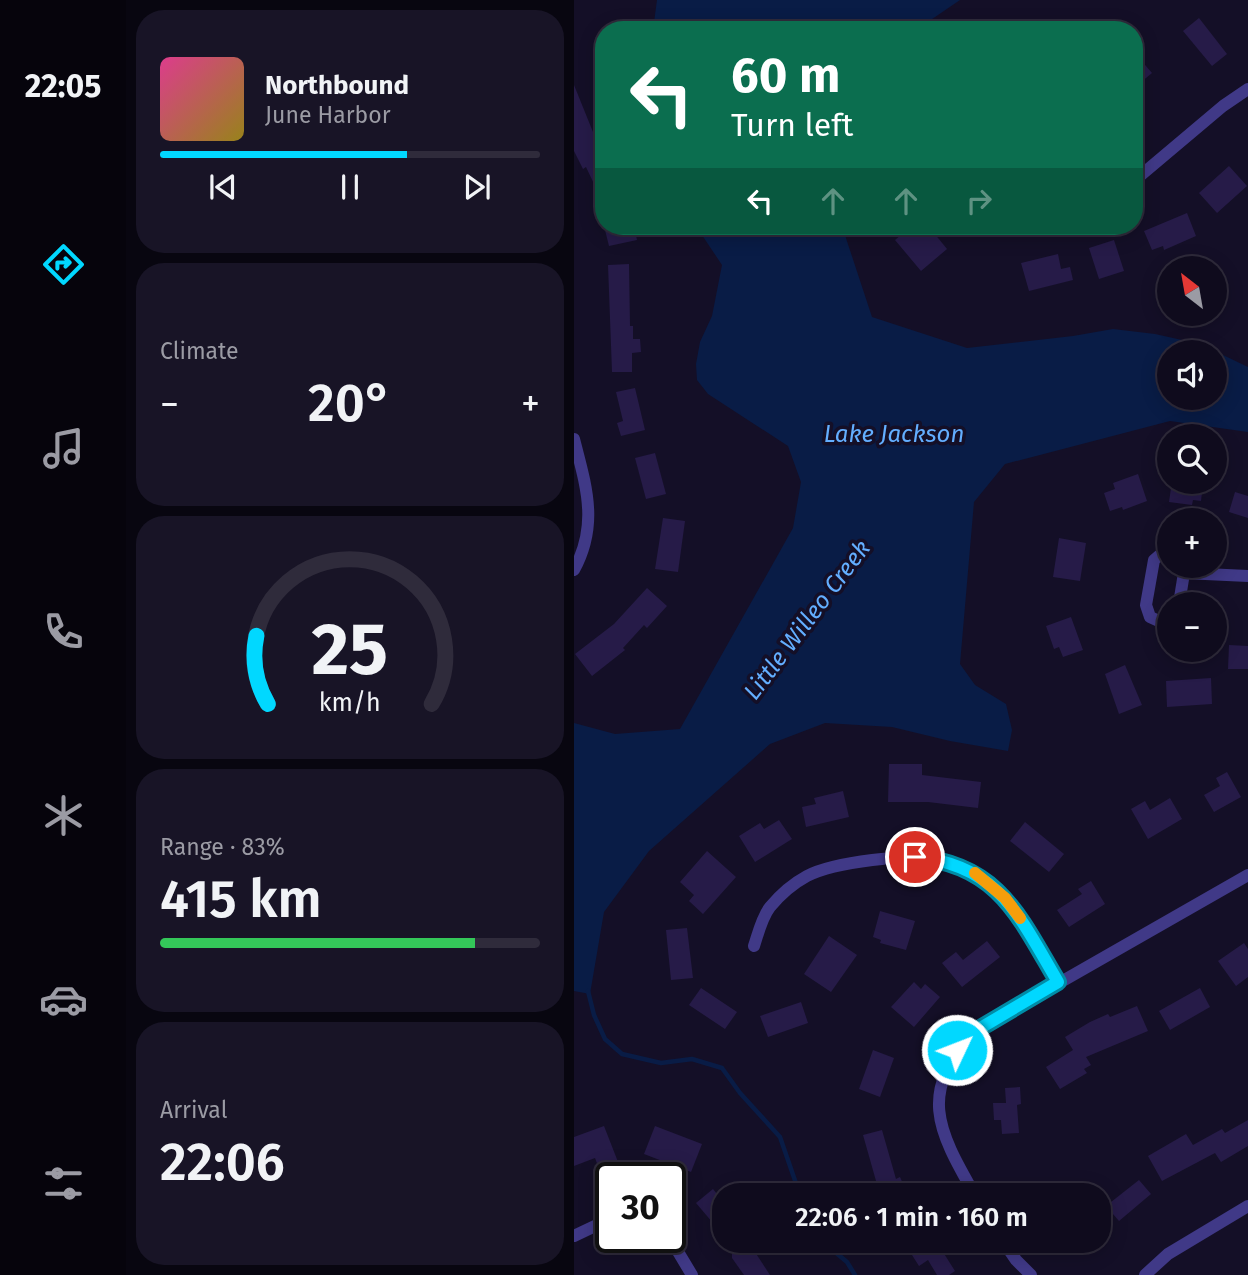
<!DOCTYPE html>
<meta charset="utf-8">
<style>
body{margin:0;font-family:"Fira Sans",sans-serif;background:#181426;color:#f1f3f6;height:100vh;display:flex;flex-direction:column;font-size:26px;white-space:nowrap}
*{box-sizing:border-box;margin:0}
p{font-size:23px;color:#9b9ba4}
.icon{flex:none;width:38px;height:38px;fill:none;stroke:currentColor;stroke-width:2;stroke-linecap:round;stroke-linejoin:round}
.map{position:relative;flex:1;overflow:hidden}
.side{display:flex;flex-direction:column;gap:10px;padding:10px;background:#080610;width:448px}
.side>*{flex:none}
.top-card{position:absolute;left:21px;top:21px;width:548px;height:214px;border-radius:28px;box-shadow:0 4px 18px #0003,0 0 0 2px #2f2b3b;background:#0b6e4f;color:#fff;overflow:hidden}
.needle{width:46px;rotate:329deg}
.fabs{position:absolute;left:583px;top:256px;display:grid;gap:14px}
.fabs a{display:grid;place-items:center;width:70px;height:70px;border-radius:50%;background:#0f0b1d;box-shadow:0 4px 18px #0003,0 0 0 2px #2f2b3b;font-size:35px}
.speed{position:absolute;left:21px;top:1162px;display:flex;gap:14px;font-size:35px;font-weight:700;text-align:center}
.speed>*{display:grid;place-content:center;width:91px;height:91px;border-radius:50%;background:#0f0b1d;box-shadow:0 4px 18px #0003,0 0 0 2px #2f2b3b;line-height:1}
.speed .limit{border:4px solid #111;border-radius:10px;background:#fff;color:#111}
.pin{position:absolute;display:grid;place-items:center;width:60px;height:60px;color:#fff;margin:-30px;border:4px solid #fff;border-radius:50%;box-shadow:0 2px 7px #0007}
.me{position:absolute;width:77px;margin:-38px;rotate:47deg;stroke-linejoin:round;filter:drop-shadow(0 0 5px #0008)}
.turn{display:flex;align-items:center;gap:24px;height:147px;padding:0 21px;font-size:32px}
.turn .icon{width:91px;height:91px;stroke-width:2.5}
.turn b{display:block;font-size:49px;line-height:60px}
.lanes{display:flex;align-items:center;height:66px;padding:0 21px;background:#0003;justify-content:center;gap:35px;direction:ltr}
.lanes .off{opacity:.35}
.big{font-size:52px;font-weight:600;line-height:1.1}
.side .card{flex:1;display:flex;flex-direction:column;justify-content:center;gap:10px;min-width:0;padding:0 24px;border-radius:28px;background:#181426}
.side .dial{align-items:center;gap:0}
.dial svg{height:182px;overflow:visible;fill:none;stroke:#2f2b3b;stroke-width:7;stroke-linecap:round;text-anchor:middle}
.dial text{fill:#f1f3f6;stroke:none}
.song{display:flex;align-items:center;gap:21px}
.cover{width:84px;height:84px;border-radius:10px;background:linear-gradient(135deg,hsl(330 70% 55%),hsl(50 70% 35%))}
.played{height:7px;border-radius:4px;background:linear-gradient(90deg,#01d8ff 65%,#2f2b3b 65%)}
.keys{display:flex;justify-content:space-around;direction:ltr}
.heat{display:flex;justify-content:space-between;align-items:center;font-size:38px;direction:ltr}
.charge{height:10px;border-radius:5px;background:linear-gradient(90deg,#34c759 83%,#2f2b3b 0)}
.trip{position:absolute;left:138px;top:1183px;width:399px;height:70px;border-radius:28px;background:#0f0b1d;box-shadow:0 4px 18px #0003,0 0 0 2px #2f2b3b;font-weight:600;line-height:70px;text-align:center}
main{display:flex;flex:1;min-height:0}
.menu{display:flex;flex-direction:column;width:126px;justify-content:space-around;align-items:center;background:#06040c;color:#9b9ba4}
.menu .icon{width:49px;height:49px}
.menu .selected{color:#01d8ff}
.menu b{font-size:32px;color:#f1f3f6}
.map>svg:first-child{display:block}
.water{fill:#091c46;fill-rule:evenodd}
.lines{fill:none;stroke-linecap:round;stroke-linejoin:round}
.stream{stroke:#091c46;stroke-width:4.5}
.building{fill:#261b48}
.minor{stroke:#403987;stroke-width:12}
.route-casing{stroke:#018ca6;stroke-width:18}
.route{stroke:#01d8ff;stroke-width:12}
.slow{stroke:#f59e0b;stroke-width:12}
.labels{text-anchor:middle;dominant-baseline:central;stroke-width:7;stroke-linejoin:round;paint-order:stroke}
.water-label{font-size:24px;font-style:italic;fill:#63aeff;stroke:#140f27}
</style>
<main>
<nav class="menu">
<b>22:05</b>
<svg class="icon selected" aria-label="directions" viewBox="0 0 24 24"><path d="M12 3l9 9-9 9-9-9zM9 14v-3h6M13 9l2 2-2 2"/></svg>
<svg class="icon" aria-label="music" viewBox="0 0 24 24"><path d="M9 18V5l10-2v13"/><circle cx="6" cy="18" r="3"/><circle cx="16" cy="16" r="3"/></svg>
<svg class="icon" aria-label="phone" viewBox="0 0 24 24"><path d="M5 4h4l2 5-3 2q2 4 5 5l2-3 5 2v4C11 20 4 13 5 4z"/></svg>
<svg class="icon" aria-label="climate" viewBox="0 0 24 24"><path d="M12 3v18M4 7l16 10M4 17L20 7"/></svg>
<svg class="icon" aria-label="car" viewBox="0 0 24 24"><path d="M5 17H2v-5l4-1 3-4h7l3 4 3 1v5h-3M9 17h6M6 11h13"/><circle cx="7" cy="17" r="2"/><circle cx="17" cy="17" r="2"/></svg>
<svg class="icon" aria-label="filters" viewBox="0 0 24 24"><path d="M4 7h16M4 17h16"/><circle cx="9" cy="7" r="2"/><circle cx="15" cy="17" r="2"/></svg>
</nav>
<section class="side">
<div class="card">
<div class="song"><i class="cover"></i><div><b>Northbound</b><p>June Harbor</p></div></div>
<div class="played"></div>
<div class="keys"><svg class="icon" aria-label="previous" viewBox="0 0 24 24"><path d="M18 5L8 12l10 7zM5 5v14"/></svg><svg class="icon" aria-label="pause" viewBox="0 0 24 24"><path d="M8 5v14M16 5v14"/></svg><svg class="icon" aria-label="next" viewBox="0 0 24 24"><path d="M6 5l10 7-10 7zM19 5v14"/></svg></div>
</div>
<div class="card"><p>Climate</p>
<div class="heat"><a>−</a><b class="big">20°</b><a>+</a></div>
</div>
<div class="card dial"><svg viewBox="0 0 100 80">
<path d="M14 69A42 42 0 1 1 86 69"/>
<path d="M14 69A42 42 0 0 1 9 39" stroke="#01d8ff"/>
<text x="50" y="56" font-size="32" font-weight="700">25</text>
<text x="50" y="72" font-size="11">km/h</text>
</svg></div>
<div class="card"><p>Range · 83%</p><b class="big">415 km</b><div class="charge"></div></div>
<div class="card"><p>Arrival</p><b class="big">22:06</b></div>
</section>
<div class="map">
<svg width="674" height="1275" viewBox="0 0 674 1275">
<rect width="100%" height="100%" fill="#140f27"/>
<!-- water -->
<g class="water">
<polygon points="83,0 386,0 342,30 79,30"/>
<path d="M 122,226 L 268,226 L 298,317 L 393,348 L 499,336 L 539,329 L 581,334 L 626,344 L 674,367 L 674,432 L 596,421 L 431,464 L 400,502 L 386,664 L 401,685 L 432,704 L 438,730 L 434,751 L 376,741 L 318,727 L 251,723 L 196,744 L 75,851 L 30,912 L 16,994 L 0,991 L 0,723 L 41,734 L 106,729 L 219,528 L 227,482 L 214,446 L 134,394 L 123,380 L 122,364 L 126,342 L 138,316 L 148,265 ZM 595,352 L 640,352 L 640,397 L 595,397 Z"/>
</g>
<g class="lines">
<!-- stream -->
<g class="stream">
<polyline points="14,991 20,1015 31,1039 48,1054 87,1063 118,1059 148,1068 166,1093 206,1137 226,1195"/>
<polyline points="248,1241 273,1262 281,1275"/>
</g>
</g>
<!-- building -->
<g class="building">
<polygon points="625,18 653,54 638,66 609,31"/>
<polygon points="560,52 578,73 560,88"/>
<polygon points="0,85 19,132 22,131 28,142 21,145 30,162 30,181 21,186 12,167 9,169 0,151"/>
<polygon points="655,166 673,186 643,213 625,193"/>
<polygon points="613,213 622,236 590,250 589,246 578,250 570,231"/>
<polygon points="30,226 60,226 63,240 35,246"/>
<polygon points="338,226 347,226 356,237 360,233 373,249 347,271 321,240"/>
<polygon points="540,240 550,271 525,279 515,248"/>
<polygon points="484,254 487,269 496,267 499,280 455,291 447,263"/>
<polygon points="55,264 56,326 59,326 59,339 66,339 67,352 58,353 58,372 38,372 34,265"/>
<polygon points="61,388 71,430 47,436 43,423 49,421 42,392"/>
<polygon points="81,453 92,494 72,499 61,458"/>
<polygon points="564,474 573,501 549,510 548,507 536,511 530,493 541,489 539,483"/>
<polygon points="598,481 629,484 627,501 619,500 618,505 595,502"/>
<polygon points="661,492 674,496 674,518 655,512"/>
<polygon points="89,518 111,521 104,572 81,569"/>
<polygon points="485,538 512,543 506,581 479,577"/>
<polygon points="73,588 93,606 73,628 70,625 49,648 51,650 18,676 1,654 40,624"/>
<polygon points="497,617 509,650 489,657 485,647 480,649 472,626"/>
<polygon points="655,645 674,646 674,669 654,669"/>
<polygon points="551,665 568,705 545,714 531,674"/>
<polygon points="637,678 638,704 593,707 592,681"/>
<polygon points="315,764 348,764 348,775 407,782 404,808 354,802 314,802"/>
<polygon points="653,772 667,797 640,812 630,795 646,786 642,778"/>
<polygon points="269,791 275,817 232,827 228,807 242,804 240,798"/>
<polygon points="596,798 608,819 574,839 557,809 571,801 576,810"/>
<polygon points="205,820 218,839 181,862 165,836 186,823 190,829"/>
<polygon points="451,822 490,854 475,872 436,841"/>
<polygon points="133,851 162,877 129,914 115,901 120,895 106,882"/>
<polygon points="517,881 531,904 495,927 483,910 508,894 504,889"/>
<polygon points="306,911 341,921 332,950 306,943 307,940 299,937"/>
<polygon points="113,928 119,978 97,980 92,930"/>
<polygon points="255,936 283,955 257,992 230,974"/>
<polygon points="413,941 426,957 388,987 368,963 382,952 389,960"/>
<polygon points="670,943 674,949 674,977 662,986 644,961"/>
<polygon points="340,982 347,989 351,984 366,997 340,1027 317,1007"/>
<polygon points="127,988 163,1012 151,1029 115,1005"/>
<polygon points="626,988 636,1007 596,1030 585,1011"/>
<polygon points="227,1002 234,1023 194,1037 186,1016"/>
<polygon points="563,1006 574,1031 512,1057 517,1065 510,1069 513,1073 486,1089 472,1067 499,1050 491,1037 516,1022 534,1014 536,1017"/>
<polygon points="299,1050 320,1058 306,1097 285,1089"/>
<polygon points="446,1087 447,1104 443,1105 445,1133 428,1134 427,1120 420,1120 419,1103 432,1103 431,1088"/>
<polygon points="674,1120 674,1146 647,1162 641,1153 588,1181 574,1156 612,1134 619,1145 648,1129 651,1133"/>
<polygon points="30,1126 46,1167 27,1174 21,1158 0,1166 0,1137"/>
<polygon points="81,1126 128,1144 117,1172 70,1154"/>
<polygon points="308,1130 322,1179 326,1177 334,1195 306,1195 289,1135"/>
<polygon points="565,1180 577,1194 545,1221 532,1206"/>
<polygon points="139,1189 150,1203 150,1236 122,1203"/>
<polygon points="341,1241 362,1241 381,1271 375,1275 363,1275 354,1260 345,1266 338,1255 347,1249"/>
<polygon points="493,1241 525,1241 502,1255"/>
<polygon points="175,1243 196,1275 170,1275 158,1258 158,1253"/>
</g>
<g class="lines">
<!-- minor -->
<g class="minor">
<polyline points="560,181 649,106 674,89"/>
<path d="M 0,439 C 12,486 25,524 0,570"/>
<polyline points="595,553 587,554 580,560 572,605 576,617 587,622 595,620"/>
<polyline points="610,573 674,576"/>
<polyline points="605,604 610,573 608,566"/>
<path d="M 180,946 C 184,934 188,917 196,907 C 206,895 220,883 233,876 C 260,862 336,853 365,859 C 379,862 393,868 405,875 C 442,900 461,945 484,982"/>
<path d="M 401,1195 C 363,1129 343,1091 403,1030 L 674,875"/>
<polyline points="0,1236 21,1226 37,1223"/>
<polyline points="90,1237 103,1250 118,1275"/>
<polyline points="429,1241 442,1260 457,1275"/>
<polyline points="571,1275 594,1254 674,1206"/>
</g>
</g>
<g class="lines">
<!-- route casing -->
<g class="route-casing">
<path id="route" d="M 341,857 C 425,864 446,918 484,982 L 403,1030 L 383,1050"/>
</g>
<!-- route -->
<use href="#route" class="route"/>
<!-- slow -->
<polyline class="slow" points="401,873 431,898 446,918"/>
</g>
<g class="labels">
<!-- water labels -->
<g class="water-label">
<text x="320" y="434">Lake Jackson</text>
<text transform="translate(233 620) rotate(-53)">Little Willeo Creek</text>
</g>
</g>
</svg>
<div class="fabs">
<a><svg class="needle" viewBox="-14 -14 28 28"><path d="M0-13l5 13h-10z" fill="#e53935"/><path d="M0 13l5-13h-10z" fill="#9b9ba4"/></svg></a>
<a><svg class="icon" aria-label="sound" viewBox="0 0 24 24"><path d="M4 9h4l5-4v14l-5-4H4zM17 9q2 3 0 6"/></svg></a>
<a><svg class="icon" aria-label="search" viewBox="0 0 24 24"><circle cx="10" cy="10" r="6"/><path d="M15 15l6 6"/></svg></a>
<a>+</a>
<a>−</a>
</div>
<div class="speed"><div class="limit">30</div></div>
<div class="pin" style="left:341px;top:857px;background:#d93025"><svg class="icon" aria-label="arrive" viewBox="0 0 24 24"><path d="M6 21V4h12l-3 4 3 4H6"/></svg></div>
<svg class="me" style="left:383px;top:1050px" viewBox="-20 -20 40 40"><circle r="17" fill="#01d8ff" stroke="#fff" stroke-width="3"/><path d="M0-11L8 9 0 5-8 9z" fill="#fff"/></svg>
<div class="trip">22:06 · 1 min · 160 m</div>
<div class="top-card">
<div class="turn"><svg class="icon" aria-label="left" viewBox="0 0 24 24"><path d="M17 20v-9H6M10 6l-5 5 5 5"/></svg><div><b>60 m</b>Turn left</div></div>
<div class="lanes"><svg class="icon" aria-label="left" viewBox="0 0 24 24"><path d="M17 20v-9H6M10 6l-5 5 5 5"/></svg><svg class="icon off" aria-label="ahead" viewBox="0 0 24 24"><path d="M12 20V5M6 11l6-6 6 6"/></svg><svg class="icon off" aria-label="ahead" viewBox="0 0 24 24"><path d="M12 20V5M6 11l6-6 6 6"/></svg><svg class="icon off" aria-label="right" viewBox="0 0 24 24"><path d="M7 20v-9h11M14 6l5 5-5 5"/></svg></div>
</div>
</div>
</main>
